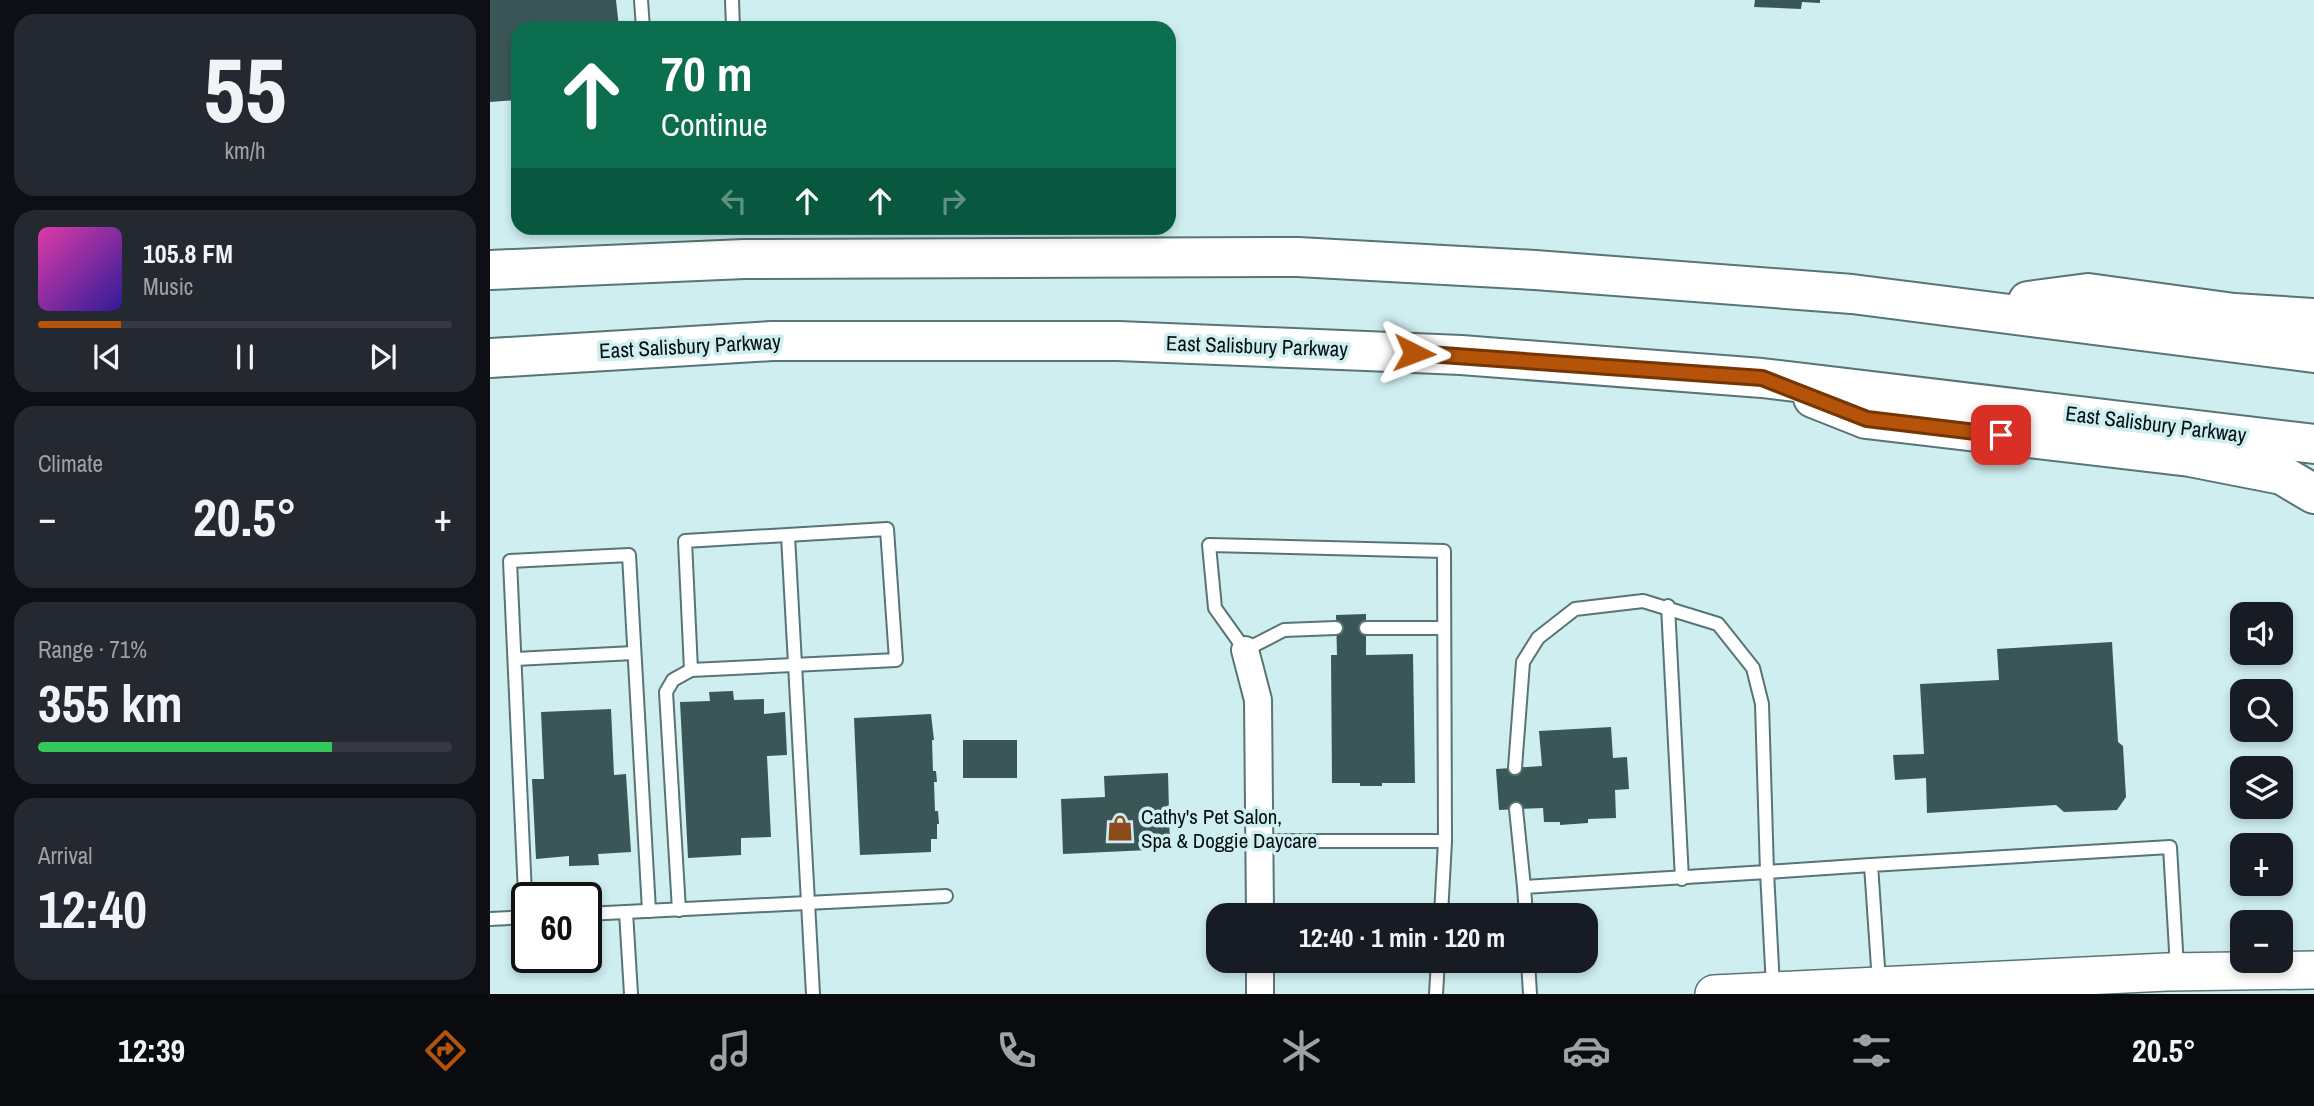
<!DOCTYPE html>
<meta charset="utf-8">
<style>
body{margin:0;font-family:"Archivo Narrow",sans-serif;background:#242831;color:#f1f3f6;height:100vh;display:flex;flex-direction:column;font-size:26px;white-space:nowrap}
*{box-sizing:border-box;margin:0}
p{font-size:23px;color:#9ea1a6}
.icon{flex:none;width:38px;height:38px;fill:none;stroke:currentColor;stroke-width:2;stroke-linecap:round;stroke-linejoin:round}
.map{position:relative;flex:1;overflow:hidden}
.drawer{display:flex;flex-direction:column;gap:14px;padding:14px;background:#0d0f14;width:490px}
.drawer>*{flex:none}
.banner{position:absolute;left:21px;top:21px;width:665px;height:214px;border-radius:21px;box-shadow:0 4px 10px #0003;background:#0b6e4f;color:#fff;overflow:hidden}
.fabs{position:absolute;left:1740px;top:602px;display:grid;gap:14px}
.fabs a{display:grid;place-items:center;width:63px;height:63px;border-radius:14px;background:#171b24;box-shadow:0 4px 10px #0003;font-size:35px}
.speed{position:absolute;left:21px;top:882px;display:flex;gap:14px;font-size:35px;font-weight:700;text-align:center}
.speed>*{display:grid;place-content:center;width:91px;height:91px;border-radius:50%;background:#171b24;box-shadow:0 4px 10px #0003;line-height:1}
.speed .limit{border:4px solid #111;border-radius:10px;background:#fff;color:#111}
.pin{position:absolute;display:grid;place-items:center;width:60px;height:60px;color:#fff;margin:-30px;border-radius:14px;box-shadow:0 4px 10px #0006}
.me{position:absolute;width:77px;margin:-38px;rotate:93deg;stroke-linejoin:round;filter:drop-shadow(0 0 5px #0008)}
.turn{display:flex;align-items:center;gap:24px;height:147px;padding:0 35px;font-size:32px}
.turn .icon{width:91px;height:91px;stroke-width:2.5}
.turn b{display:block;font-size:49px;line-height:60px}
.lanes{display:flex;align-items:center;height:66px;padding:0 35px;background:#0003;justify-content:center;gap:35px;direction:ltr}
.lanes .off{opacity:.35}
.big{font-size:52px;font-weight:800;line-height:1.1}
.drawer .card{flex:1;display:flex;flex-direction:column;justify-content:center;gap:10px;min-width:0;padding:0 24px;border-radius:21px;background:#242831}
.drawer .dial{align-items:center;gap:0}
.dial b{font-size:91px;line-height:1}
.song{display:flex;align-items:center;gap:21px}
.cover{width:84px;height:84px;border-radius:10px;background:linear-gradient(135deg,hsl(320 70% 55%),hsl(250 70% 35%))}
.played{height:7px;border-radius:4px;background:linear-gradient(90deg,#b45309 20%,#363941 20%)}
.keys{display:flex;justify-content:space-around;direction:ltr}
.heat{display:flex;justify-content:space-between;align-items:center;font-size:38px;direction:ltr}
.charge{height:10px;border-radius:5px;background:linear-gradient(90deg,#34c759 71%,#363941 0)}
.trip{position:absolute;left:716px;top:903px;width:392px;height:70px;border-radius:21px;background:#171b24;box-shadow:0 4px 10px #0003;font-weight:800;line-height:70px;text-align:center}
.menu{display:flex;height:112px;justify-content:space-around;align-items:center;background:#090b0e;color:#9ea1a6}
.menu .icon{width:49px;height:49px}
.menu .selected{color:#b45309}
.menu b{font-size:32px;color:#f1f3f6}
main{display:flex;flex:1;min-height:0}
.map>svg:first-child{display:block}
.building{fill:#3b5657}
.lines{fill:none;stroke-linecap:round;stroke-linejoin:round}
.lane-casing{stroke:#587476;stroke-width:16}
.street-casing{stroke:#587476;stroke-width:30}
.secondary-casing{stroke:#587476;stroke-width:40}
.primary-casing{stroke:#587476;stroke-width:42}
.lane{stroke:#fff;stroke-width:12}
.street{stroke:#fff;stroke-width:26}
.secondary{stroke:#fff;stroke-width:37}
.primary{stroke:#fff;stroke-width:38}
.route-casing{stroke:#753606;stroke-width:18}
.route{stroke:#b45309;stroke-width:12}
.labels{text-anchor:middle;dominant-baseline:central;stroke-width:7;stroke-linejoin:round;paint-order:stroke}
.street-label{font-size:21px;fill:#061011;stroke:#cfeef0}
.poi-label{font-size:21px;fill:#061011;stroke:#cfeef0;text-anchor:start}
</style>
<main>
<section class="drawer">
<div class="card dial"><b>55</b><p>km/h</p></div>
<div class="card">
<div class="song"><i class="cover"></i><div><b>105.8 FM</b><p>Music</p></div></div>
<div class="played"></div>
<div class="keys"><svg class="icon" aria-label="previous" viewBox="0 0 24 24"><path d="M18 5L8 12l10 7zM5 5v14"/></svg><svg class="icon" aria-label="pause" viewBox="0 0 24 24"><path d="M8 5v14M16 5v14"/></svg><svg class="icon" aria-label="next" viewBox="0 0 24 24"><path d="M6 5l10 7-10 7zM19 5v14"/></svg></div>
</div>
<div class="card"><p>Climate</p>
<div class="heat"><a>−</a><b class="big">20.5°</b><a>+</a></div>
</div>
<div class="card"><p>Range · 71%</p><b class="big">355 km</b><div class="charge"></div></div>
<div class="card"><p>Arrival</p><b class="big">12:40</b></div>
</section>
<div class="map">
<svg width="1824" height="994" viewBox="0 0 1824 994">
<rect width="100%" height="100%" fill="#cfeef0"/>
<!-- building -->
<g class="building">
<polygon points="0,0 126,0 129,28 28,28 28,100 0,102"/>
<polygon points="1265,0 1330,0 1330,3 1312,2 1311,9 1264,7"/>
<polygon points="876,614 876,655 923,654 925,783 892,783 892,786 870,786 870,783 842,783 841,655 847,655 846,615"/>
<polygon points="1622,642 1628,742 1633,746 1636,797 1627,810 1574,812 1566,805 1437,813 1436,778 1405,780 1403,755 1434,754 1430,684 1509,680 1507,649"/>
<polygon points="243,691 244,700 274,699 274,714 295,712 297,755 277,756 281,837 251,838 251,855 198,858 190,702 220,701 219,692"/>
<polygon points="121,709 124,775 136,774 141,852 108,854 109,865 79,866 79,856 46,859 42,779 54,779 51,712"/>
<polygon points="441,714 444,740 442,740 443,771 446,771 447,782 444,782 445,811 448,811 449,824 447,824 447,839 441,839 441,852 370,855 364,718"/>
<polygon points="1121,727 1123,758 1137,757 1139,789 1125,790 1126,818 1098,819 1098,823 1070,825 1070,822 1054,822 1053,808 1009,810 1006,769 1052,766 1049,731"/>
<rect x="473" y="740" width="54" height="38"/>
<polygon points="678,773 680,849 573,854 571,799 615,797 614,776"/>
</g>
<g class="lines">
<!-- lane casing -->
<g class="lane-casing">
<g id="lane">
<polyline points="151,0 153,28"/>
<polyline points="242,0 243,28"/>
<polygon points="397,529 406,660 201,670 195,541"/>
<polyline points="298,536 323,994"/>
<polyline points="1178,606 1192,879"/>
<polyline points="846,628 794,630 755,650 725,608 719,545 954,551 955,841 951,915"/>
<polyline points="876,628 953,628"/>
<polyline points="25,659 144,653"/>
<polyline points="1025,768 1033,662 1048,638 1085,609 1153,601 1228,624 1263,668 1272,704 1277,872 1034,887 1036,915"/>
<polyline points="1026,809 1034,887"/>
<polyline points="769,841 955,841"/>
<polyline points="189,910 176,692 183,680 201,670"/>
<polyline points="136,912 141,994"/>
<polyline points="96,914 456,896"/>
<polyline points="36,917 20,561 139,555 159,911"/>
<polyline points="0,919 37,917"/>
<polyline points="1038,961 1040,994"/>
<polyline points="1389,982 1381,865 1680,847 1687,968"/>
<polyline points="1283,987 1277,872 1381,865"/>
<polyline points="946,994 948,961"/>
</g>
</g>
<!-- street casing -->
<g class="street-casing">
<g id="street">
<polyline points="755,650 768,700 770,915"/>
<polyline points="770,961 770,994"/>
</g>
</g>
<!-- secondary casing -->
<g class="secondary-casing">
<polyline id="secondary" points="1224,994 1677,972 1824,970"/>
</g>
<!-- primary casing -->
<g class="primary-casing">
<g id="primary">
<polyline points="0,270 254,259 808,257 1045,270 1362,294 1824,353"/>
<polyline points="1538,301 1598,293 1744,313 1824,318"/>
<polyline points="0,358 282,341 628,341 876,351 971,355 1272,378 1824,444"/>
<polyline points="1323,398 1376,419 1700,457 1792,475 1824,494"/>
</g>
</g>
<!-- lane -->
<use href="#lane" class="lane"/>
<!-- street -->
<use href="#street" class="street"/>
<!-- secondary -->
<use href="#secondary" class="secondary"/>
<!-- primary -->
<use href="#primary" class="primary"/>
</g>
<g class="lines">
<!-- route casing -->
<g class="route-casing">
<polyline id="route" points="924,353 1272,378 1377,419 1511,435"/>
</g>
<!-- route -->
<use href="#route" class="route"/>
</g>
<!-- icons -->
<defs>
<g id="shop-bare" transform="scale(2.1)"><path d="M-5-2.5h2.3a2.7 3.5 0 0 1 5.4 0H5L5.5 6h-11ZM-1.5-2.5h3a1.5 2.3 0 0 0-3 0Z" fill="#8d4a1c" stroke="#cfeef0" stroke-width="2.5" paint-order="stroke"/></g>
</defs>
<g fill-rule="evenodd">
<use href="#shop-bare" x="630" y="828"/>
</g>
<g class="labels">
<!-- street labels -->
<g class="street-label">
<text transform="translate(200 346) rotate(-3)">East Salisbury Parkway</text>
<text transform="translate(767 346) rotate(2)">East Salisbury Parkway</text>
<text transform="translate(1666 424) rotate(7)">East Salisbury Parkway</text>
</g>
<!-- poi labels -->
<g class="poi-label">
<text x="651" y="816">Cathy's Pet Salon,<tspan x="651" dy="24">Spa &amp; Doggie Daycare</tspan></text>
</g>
</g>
</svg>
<div class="fabs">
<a><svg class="icon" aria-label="sound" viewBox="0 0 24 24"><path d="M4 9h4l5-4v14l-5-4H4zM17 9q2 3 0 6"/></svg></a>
<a><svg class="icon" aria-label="search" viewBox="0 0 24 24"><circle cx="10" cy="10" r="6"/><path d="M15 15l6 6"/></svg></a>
<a><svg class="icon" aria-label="layers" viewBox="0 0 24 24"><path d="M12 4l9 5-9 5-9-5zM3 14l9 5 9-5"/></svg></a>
<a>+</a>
<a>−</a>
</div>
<div class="speed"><div class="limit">60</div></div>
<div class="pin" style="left:1511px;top:435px;background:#d93025"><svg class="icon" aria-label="arrive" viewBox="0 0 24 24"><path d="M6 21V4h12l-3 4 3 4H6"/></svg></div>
<svg class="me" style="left:924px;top:353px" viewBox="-20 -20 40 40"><path d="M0-17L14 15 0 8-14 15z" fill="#b45309" stroke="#fff" stroke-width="4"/></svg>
<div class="trip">12:40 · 1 min · 120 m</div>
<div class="banner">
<div class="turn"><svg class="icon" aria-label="ahead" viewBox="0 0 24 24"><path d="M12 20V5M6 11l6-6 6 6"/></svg><div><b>70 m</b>Continue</div></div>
<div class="lanes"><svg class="icon off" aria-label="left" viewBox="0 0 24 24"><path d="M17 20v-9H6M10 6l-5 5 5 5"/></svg><svg class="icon" aria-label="ahead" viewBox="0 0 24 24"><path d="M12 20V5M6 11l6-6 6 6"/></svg><svg class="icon" aria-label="ahead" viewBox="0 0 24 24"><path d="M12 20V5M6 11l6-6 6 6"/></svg><svg class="icon off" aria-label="right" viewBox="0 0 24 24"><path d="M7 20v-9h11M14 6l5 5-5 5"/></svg></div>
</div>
</div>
</main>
<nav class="menu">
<b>12:39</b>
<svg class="icon selected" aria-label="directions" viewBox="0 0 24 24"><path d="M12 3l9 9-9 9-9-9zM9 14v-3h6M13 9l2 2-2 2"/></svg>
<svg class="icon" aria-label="music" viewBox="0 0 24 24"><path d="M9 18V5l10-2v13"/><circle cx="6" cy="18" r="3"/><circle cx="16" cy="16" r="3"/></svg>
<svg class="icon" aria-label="phone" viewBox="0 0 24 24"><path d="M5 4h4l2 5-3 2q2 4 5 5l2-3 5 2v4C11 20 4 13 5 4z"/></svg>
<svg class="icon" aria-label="climate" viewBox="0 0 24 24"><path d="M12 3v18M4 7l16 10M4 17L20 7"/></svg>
<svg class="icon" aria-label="car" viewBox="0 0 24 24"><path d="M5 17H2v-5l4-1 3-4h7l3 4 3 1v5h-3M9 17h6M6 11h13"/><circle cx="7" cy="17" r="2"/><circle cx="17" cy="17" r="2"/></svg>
<svg class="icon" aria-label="filters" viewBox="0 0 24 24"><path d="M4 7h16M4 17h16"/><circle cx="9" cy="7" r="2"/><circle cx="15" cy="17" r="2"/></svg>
<b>20.5°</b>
</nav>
